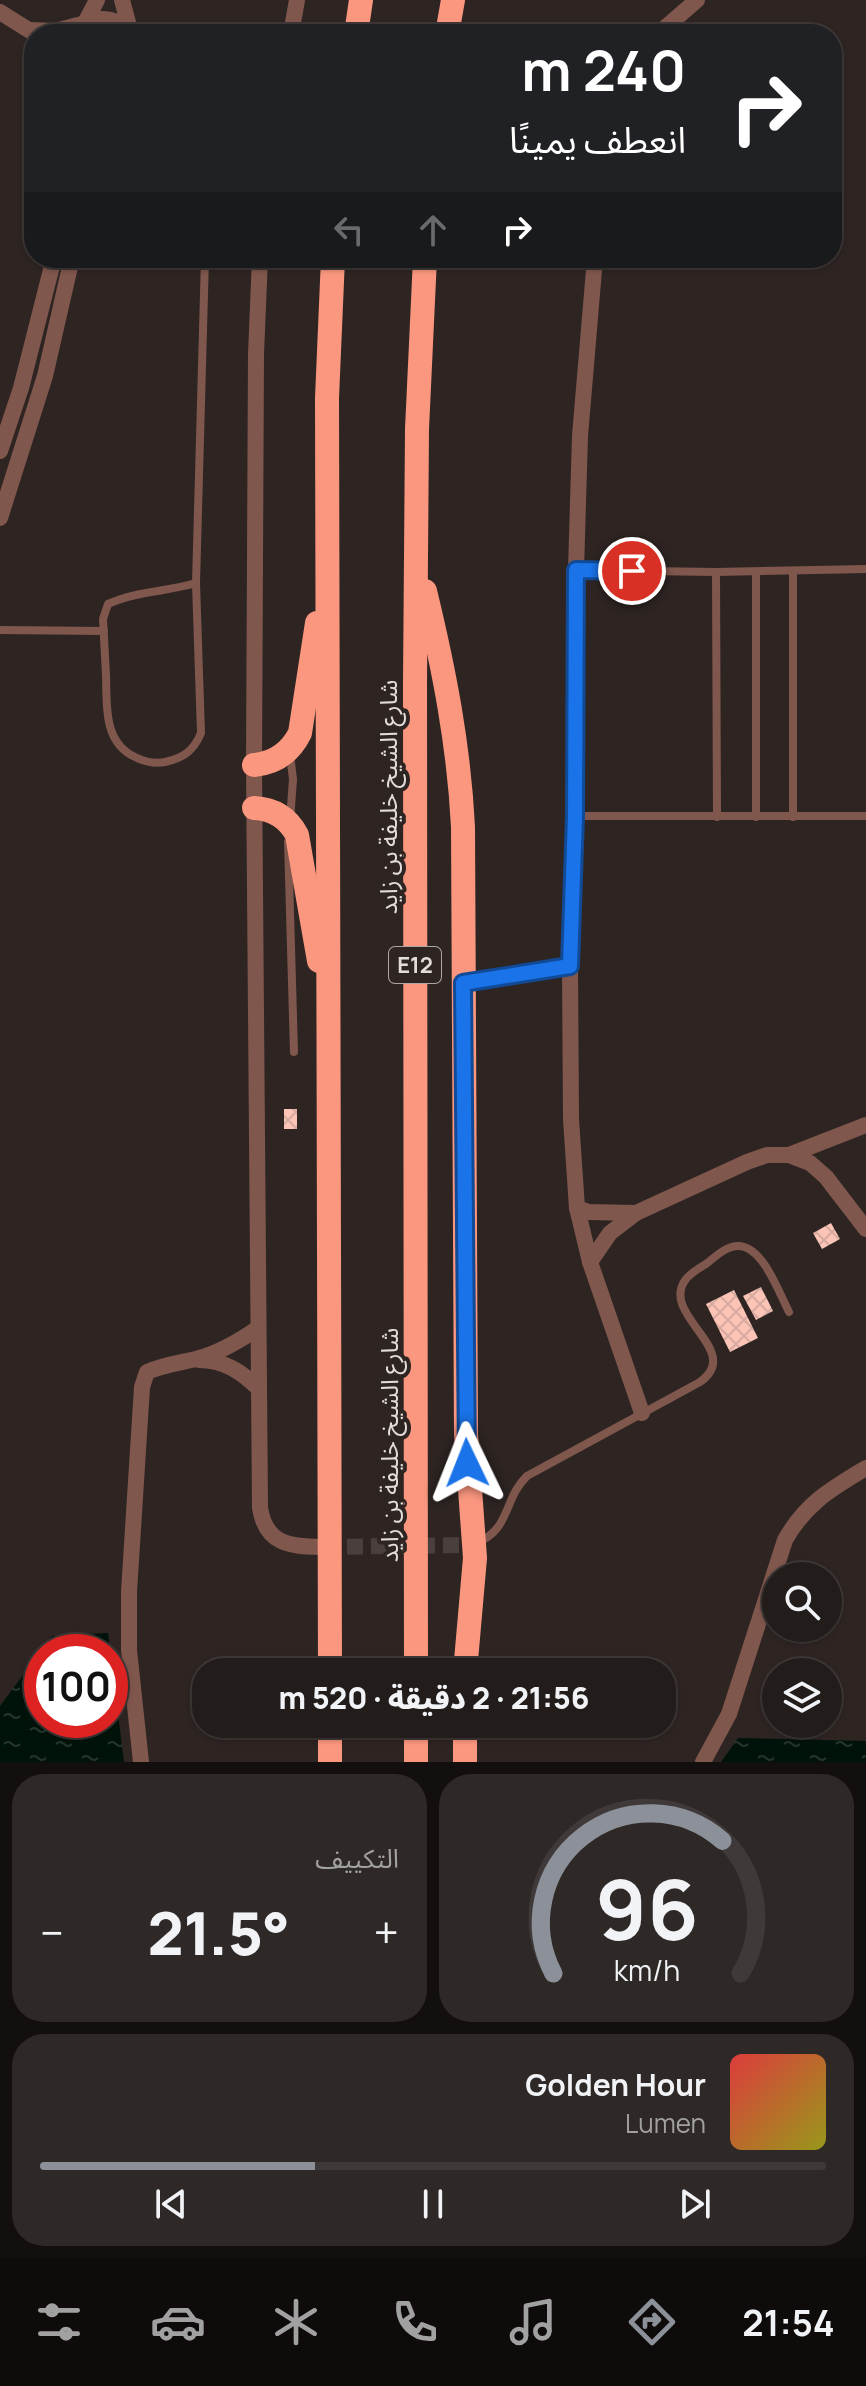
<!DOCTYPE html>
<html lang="ar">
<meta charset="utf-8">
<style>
body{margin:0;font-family:Manrope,"Noto Sans Arabic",sans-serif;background:#2e2927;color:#f1f3f6;direction:rtl;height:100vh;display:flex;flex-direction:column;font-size:30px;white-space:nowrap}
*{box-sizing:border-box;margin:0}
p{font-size:26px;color:#a2a1a2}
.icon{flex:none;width:44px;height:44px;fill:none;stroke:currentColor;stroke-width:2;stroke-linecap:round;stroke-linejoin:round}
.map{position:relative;height:1762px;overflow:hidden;direction:ltr}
.details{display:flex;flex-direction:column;gap:12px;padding:12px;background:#130f0e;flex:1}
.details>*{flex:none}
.hud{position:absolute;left:24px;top:24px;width:818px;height:244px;border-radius:32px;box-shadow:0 2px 6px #0004,0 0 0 2px #3f3a39;direction:rtl;background:#202124;color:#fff;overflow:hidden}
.tools{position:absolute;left:762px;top:1562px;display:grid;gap:16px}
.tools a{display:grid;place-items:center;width:80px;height:80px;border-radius:50%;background:#221c1a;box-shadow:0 2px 6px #0004,0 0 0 2px #3f3a39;font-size:40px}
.speed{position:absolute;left:24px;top:1634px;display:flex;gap:16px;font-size:40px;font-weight:700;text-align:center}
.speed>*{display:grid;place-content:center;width:104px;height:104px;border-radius:50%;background:#221c1a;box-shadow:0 2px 6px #0004,0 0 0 2px #3f3a39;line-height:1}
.speed .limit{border:12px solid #d22;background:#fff;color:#111}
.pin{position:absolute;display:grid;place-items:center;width:68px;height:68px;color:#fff;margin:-34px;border:4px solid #fff;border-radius:50%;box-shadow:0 2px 8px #0007}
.me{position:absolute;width:88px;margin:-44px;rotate:358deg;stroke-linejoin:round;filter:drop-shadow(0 0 6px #0008)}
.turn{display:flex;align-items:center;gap:28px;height:168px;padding:0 24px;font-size:36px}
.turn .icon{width:104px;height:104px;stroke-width:2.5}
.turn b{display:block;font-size:56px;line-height:68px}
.lanes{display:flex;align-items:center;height:76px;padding:0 24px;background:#0003;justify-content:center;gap:40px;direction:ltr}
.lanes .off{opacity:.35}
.big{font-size:60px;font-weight:800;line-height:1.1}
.details .widget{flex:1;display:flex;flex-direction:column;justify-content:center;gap:12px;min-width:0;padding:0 28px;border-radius:32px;background:#2e2927}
.details .dial{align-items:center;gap:0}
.dial svg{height:208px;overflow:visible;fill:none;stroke:#3f3a39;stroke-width:7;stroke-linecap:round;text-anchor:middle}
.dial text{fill:#f1f3f6;stroke:none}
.song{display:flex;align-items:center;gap:24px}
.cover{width:96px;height:96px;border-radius:12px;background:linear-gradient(135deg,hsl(0 70% 55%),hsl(60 70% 35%))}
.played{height:8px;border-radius:4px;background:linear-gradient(90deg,#8c9099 35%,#3f3a39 35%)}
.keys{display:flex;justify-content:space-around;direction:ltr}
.heat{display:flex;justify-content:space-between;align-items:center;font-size:44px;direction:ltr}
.details .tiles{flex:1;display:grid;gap:12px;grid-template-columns:1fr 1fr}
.widget:last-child{grid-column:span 2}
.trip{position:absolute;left:192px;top:1658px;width:484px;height:80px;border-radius:32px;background:#221c1a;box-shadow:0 2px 6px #0004,0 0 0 2px #3f3a39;font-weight:800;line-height:80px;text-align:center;direction:rtl}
.menu{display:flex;height:128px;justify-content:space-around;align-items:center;background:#0e0b0a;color:#a2a1a2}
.menu .icon{width:56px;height:56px}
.menu .active{color:#8c9099}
.menu b{font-size:36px;color:#f1f3f6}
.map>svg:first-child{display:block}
.water{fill:url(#water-ripples);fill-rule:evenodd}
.building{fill:url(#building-cross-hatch)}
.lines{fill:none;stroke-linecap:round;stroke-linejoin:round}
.street-tunnel{stroke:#49403e;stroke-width:16;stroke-dasharray:16 8;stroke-linecap:butt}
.lane{stroke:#80574d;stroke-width:8}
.street{stroke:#80574d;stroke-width:16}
.highway{stroke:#fc977f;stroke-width:24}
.route-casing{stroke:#114b97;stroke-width:20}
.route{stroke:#1a73e8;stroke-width:14}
.labels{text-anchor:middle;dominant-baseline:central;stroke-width:8;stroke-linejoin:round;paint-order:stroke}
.shield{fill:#2e2523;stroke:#aca5a3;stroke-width:2}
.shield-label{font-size:22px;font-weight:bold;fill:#e2dcda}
.street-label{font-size:24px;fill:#e2dcda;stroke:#2e2523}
</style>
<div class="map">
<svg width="866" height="1762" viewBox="0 0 866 1762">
<defs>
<pattern id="water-ripples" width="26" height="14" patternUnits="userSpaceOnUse" patternTransform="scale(2)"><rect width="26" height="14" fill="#00130a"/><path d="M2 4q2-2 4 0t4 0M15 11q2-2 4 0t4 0" fill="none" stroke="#25352d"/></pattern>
<pattern id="building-cross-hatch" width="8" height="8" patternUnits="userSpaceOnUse" patternTransform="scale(2)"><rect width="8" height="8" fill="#fcc4b7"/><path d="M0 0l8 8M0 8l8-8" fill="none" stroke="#d7aa9f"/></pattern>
</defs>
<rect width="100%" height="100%" fill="#2e2523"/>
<!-- water -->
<g class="water">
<path d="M 108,1633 L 124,1762 L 0,1762 L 0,1706 L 52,1636 ZM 42,1652 L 110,1652 L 110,1720 L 42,1720 Z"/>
<polygon points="738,1738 866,1741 866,1762 721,1762"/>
</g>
<!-- building -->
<g class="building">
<rect x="284" y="1109" width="13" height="20"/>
<polygon points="831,1223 840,1239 822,1249 813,1233"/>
<polygon points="761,1287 773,1311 756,1320 743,1296"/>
<polygon points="734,1290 758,1338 730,1352 706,1304"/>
</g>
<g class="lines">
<!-- street-tunnel -->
<polyline class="street-tunnel" points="323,1547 468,1545"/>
<!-- lane -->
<g class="lane">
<polyline points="576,570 716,572 866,569"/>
<polyline points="793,571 793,817"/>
<polyline points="716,572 717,817"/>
<polyline points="756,572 756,817"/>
<path d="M 196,583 C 166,592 136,591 108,604 L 103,619 C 104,637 105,656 106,675 C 107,705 103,742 135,757 C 145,762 154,764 165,762 C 184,758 194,750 201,733 L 196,583 L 205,258"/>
<polyline points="0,630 104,631"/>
<polyline points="290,755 293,779 290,821"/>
<polyline points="576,816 866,816"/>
<polyline points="288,842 294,1052"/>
<path d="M 476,1543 C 511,1530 503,1499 527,1476 L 700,1382 C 745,1350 658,1315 686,1279 C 691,1273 699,1268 706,1264 C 715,1257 726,1246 738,1246 C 763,1246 779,1293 789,1312"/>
</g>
<!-- street -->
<g class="street">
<polyline points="122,0 130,30"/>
<polyline points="0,12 35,34"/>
<polyline points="86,21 97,0"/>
<polyline points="30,30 55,31 78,25"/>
<path d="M 69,34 C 88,14 115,14 133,34"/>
<polyline points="291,34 297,0"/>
<polyline points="658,34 697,0"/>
<path d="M 260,258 L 256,354 L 254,765 L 260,1508 C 266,1545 290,1546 321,1547"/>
<polyline points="595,258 580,436 576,570 575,816 570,966 571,1119 577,1208 590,1262 642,1413"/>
<polyline points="0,451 21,388 54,258"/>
<polyline points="0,518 45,376 72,258"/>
<polyline points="463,983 570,966"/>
<polyline points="789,1155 866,1125"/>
<polyline points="577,1208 589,1212 636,1213"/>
<polyline points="590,1262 610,1233 636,1213 747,1162 767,1155 789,1155 810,1163 826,1177 866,1229"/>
<path d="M 199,1360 C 224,1360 242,1372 259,1389"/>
<path d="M 141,1762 L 129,1650 L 129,1592 L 142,1387 L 147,1372 C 163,1365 179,1363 196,1359 C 219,1353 238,1342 258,1328"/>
<path d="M 703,1762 L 729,1714 L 785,1540 C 806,1503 831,1489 866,1468"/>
</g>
<!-- highway -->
<g class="highway">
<polyline points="356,34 361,0"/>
<polyline points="447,34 453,0"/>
<path d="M 425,591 C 444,669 459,746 463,827 L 466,1434 L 475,1558 L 465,1672"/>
<path d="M 254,765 C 275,763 290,753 300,733 L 317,623"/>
<path d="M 254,808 C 274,809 288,818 297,835 L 319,961"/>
<polyline points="330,1672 327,398 333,258"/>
<polyline points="416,1672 415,684 417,429 425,258"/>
<polyline points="330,1724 330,1762"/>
<polyline points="416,1724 416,1762"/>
<polyline points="465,1724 465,1762"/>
</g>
</g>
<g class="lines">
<!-- route casing -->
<g class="route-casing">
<polyline id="route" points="467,1463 463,983 570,966 575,816 576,570 632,571"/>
</g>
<!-- route -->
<use href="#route" class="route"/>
</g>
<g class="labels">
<!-- shield labels -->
<rect class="shield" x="389" y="947" width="52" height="36" rx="6"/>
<g class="shield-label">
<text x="415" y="965">E12</text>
</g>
<!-- street labels -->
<g class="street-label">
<text transform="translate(387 797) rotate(-90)">شارع الشيخ خليفة بن زايد</text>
<text transform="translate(388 1445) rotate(-90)">شارع الشيخ خليفة بن زايد</text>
</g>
</g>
</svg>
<div class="tools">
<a><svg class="icon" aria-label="search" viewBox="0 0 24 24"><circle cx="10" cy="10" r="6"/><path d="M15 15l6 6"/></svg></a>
<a><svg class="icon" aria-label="layers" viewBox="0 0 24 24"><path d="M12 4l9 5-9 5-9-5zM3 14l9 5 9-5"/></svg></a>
</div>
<div class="speed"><div class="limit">100</div></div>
<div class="pin" style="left:632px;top:571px;background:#d93025"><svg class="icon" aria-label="arrive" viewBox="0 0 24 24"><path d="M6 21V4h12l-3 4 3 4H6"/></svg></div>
<svg class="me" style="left:467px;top:1463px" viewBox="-20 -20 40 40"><path d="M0-17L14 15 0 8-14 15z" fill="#1a73e8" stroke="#fff" stroke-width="4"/></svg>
<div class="trip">21:56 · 2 دقيقة · 520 m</div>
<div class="hud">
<div class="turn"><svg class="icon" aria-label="right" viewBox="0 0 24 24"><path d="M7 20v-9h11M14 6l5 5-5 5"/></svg><div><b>240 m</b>انعطف يمينًا</div></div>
<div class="lanes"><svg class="icon off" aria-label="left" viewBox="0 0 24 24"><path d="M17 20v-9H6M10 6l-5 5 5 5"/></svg><svg class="icon off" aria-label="ahead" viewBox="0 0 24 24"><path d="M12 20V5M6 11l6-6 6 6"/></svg><svg class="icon" aria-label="right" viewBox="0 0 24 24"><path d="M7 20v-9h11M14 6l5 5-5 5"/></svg></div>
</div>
</div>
<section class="details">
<div class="tiles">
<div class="widget dial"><svg viewBox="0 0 100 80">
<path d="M14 69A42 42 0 1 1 86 69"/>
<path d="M14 69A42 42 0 0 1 79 18" stroke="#8c9099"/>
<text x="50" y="56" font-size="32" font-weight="700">96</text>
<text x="50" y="72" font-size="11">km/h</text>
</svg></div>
<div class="widget"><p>التكييف</p>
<div class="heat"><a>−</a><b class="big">21.5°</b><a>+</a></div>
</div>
<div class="widget">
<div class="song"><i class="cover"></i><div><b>Golden Hour</b><p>Lumen</p></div></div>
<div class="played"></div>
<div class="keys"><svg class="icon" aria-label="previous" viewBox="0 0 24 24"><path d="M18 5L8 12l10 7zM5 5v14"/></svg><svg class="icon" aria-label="pause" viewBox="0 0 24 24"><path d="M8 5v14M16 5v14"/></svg><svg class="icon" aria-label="next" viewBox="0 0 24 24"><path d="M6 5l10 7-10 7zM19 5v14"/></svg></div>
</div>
</div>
</section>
<nav class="menu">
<b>21:54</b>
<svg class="icon active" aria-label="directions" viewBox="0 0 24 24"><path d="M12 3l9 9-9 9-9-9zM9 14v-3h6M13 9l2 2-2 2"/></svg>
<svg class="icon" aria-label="music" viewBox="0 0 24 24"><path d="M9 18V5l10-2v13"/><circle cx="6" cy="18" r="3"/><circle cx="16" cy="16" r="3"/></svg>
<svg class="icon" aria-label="phone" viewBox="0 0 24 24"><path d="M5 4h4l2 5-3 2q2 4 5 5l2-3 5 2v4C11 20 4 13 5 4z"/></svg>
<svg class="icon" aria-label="climate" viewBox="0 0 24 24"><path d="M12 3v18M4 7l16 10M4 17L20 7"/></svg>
<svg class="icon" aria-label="car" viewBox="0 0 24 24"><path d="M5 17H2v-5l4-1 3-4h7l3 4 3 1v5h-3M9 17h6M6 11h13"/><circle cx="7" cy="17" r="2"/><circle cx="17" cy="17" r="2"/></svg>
<svg class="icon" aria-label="filters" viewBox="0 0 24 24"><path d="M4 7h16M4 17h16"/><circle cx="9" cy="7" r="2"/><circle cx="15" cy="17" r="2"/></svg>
</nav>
